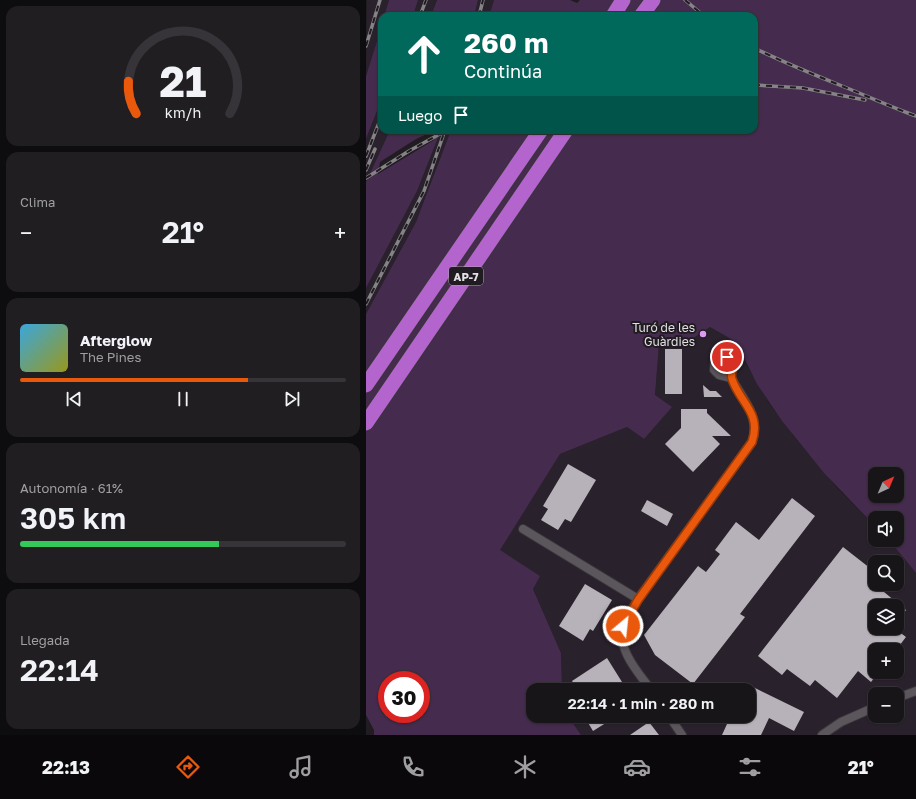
<!DOCTYPE html>
<html lang="es">
<meta charset="utf-8">
<style>
body{margin:0;font-family:"Golos Text",sans-serif;background:#211e22;color:#f1f3f6;height:100vh;display:flex;flex-direction:column;font-size:15px;white-space:nowrap}
*{box-sizing:border-box;margin:0}
p{font-size:13px;color:#9f9fa2}
.icon{flex:none;width:22px;height:22px;fill:none;stroke:currentColor;stroke-width:2;stroke-linecap:round;stroke-linejoin:round}
.map{position:relative;flex:1;overflow:hidden}
.drawer{display:flex;flex-direction:column;gap:6px;padding:6px;background:#0d0c0e;width:366px}
.drawer>*{flex:none}
.banner{position:absolute;left:12px;top:12px;width:380px;height:122px;border-radius:12px;box-shadow:0 1px 3px #0004,0 0 0 1px #363438;background:#00695c;color:#fff;overflow:hidden}
.needle{width:26px;rotate:44deg}
.tools{position:absolute;left:502px;top:467px;display:grid;gap:8px}
.tools a{display:grid;place-items:center;width:36px;height:36px;border-radius:8px;background:#181519;box-shadow:0 1px 3px #0004,0 0 0 1px #363438;font-size:20px}
.speed{position:absolute;left:12px;top:671px;display:flex;gap:8px;font-size:20px;font-weight:700;text-align:center}
.speed>*{display:grid;place-content:center;width:52px;height:52px;border-radius:50%;background:#181519;box-shadow:0 1px 3px #0004,0 0 0 1px #363438;line-height:1}
.speed .limit{border:6px solid #d22;background:#fff;color:#111}
.pin{position:absolute;display:grid;place-items:center;width:34px;height:34px;color:#fff;margin:-17px;border:2px solid #fff;border-radius:50%;box-shadow:0 1px 4px #0007}
.me{position:absolute;width:44px;margin:-22px;rotate:28deg;stroke-linejoin:round;filter:drop-shadow(0 0 3px #0008)}
.turn{display:flex;align-items:center;gap:14px;height:84px;padding:0 20px;font-size:18px}
.turn .icon{width:52px;height:52px;stroke-width:2.5}
.turn b{display:block;font-size:28px;line-height:34px}
.then{display:flex;align-items:center;height:38px;padding:0 20px;background:#0003;gap:8px;font-size:15px}
.big{font-size:30px;font-weight:600;line-height:1.1}
.drawer .card{flex:1;display:flex;flex-direction:column;justify-content:center;gap:6px;min-width:0;padding:0 14px;border-radius:12px;background:#211e22}
.drawer .dial{align-items:center;gap:0}
.dial svg{height:104px;overflow:visible;fill:none;stroke:#363438;stroke-width:7;stroke-linecap:round;text-anchor:middle}
.dial text{fill:#f1f3f6;stroke:none}
.song{display:flex;align-items:center;gap:12px}
.cover{width:48px;height:48px;border-radius:6px;background:linear-gradient(135deg,hsl(200 70% 55%),hsl(60 70% 35%))}
.played{height:4px;border-radius:2px;background:linear-gradient(90deg,#ea580c 70%,#363438 70%)}
.keys{display:flex;justify-content:space-around;direction:ltr}
.heat{display:flex;justify-content:space-between;align-items:center;font-size:22px;direction:ltr}
.charge{height:6px;border-radius:3px;background:linear-gradient(90deg,#34c759 61%,#363438 0)}
.trip{position:absolute;left:160px;top:683px;width:230px;height:40px;border-radius:12px;background:#181519;box-shadow:0 1px 3px #0004,0 0 0 1px #363438;font-weight:600;line-height:40px;text-align:center}
.dock{display:flex;height:64px;justify-content:space-around;align-items:center;background:#0a080a;color:#9f9fa2}
.dock .icon{width:28px;height:28px}
.dock .selected{color:#ea580c}
.dock b{font-size:18px;color:#f1f3f6}
main{display:flex;flex:1;min-height:0}
.map>svg:first-child{display:block}
.built{fill:#29212c;fill-rule:evenodd}
.green{fill:#452b4d;fill-rule:evenodd}
.building{fill:#b7b2b9}
.lines{fill:none;stroke-linecap:round;stroke-linejoin:round}
.minor-casing{stroke:#3a363b;stroke-width:10}
.motorway-casing{stroke:#3a363b;stroke-width:17}
.minor{stroke:#5b565c;stroke-width:8}
.motorway{stroke:#b464cd;stroke-width:15}
.rail-casing{stroke:#868387;stroke-width:3.5}
.rail{stroke:#201c21;stroke-width:2;stroke-dasharray:6;stroke-linecap:butt}
.route-casing{stroke:#983908;stroke-width:10}
.route{stroke:#ea580c;stroke-width:7}
.poi-dot{fill:#dd99f3;stroke:#201c21;stroke-width:1.5}
.labels{text-anchor:middle;dominant-baseline:central;stroke-width:4;stroke-linejoin:round;paint-order:stroke}
.shield{fill:#201c21;stroke:#a8a5aa;stroke-width:1}
.shield-label{font-size:11px;font-weight:bold;fill:#e3e0e4}
.poi-label{font-size:12px;fill:#e3e0e4;stroke:#201c21;text-anchor:end}
</style>
<main>
<section class="drawer">
<div class="card dial"><svg viewBox="0 0 100 80">
<path d="M14 69A42 42 0 1 1 86 69"/>
<path d="M14 69A42 42 0 0 1 8 44" stroke="#ea580c"/>
<text x="50" y="56" font-size="32" font-weight="700">21</text>
<text x="50" y="72" font-size="11">km/h</text>
</svg></div>
<div class="card"><p>Clima</p>
<div class="heat"><a>−</a><b class="big">21°</b><a>+</a></div>
</div>
<div class="card">
<div class="song"><i class="cover"></i><div><b>Afterglow</b><p>The Pines</p></div></div>
<div class="played"></div>
<div class="keys"><svg class="icon" aria-label="previous" viewBox="0 0 24 24"><path d="M18 5L8 12l10 7zM5 5v14"/></svg><svg class="icon" aria-label="pause" viewBox="0 0 24 24"><path d="M8 5v14M16 5v14"/></svg><svg class="icon" aria-label="next" viewBox="0 0 24 24"><path d="M6 5l10 7-10 7zM19 5v14"/></svg></div>
</div>
<div class="card"><p>Autonomía · 61%</p><b class="big">305 km</b><div class="charge"></div></div>
<div class="card"><p>Llegada</p><b class="big">22:14</b></div>
</section>
<div class="map">
<svg width="550" height="735" viewBox="0 0 550 735">
<rect width="100%" height="100%" fill="#201c21"/>
<!-- built -->
<g class="built">
<polygon points="1,0 23,0 18,16 16,16 16,25 0,76"/>
<polygon points="52,0 71,0 65,16 47,16"/>
<polygon points="112,0 128,0 123,16 108,16"/>
<polygon points="16,98 16,130 24,130 0,182 0,139"/>
<polygon points="75,130 85,130 50,222 0,314 0,288 51,191"/>
<path d="M 344,327 L 370,342 L 380,364 L 403,403 L 430,439 L 473,490 L 509,526 L 509,540 L 523,540 L 550,573 L 550,735 L 215,735 L 202,716 L 383,716 L 383,690 L 196,690 L 195,653 L 167,589 L 133,550 L 194,454 L 261,427 L 278,439 L 289,395 L 293,344 L 326,339 ZM 509,562 L 531,562 L 531,584 L 509,584 ZM 509,606 L 531,606 L 531,628 L 509,628 ZM 509,650 L 531,650 L 531,672 L 509,672 ZM 509,694 L 531,694 L 531,716 L 509,716 Z"/>
</g>
<!-- green -->
<g class="green">
<polygon points="23,0 52,0 47,16 18,16"/>
<polygon points="71,0 112,0 108,16 65,16"/>
<path d="M 128,0 L 204,0 L 211,3 L 214,0 L 550,0 L 550,573 L 523,540 L 531,540 L 531,518 L 509,518 L 509,526 L 458,473 L 416,421 L 391,384 L 370,342 L 344,327 L 326,339 L 293,344 L 289,395 L 306,407 L 278,439 L 261,427 L 194,454 L 134,550 L 174,576 L 167,589 L 195,653 L 196,690 L 167,690 L 167,716 L 202,716 L 215,735 L 8,735 L 8,730 L 0,715 L 0,314 L 50,222 L 85,130 L 388,130 L 388,16 L 123,16 ZM 509,474 L 531,474 L 531,496 L 509,496 ZM 21,680 L 55,680 L 55,714 L 21,714 Z"/>
<polygon points="16,25 16,98 0,139 0,76"/>
<path d="M 24,130 L 75,130 L 51,191 L 0,288 L 0,182 ZM 70,130 L 68,140 L 12,174 L 14,162 L 50,139 Z"/>
</g>
<!-- building -->
<g class="building">
<rect x="299" y="349" width="17" height="45"/>
<polygon points="337,385 344,391 350,391 356,397 338,397"/>
<polygon points="315,409 341,409 341,413 365,436 346,436 354,444 327,472 299,444 315,428"/>
<polygon points="202,464 230,480 205,522 199,519 192,530 175,520 182,509 177,506"/>
<polygon points="426,498 449,516 374,614 379,617 327,684 289,655 278,635 332,566 340,572 354,554 349,550 370,522 393,540"/>
<polygon points="281,500 307,514 301,526 275,511"/>
<polygon points="477,547 509,572 509,584 524,584 518,592 540,610 531,622 531,606 509,606 509,628 528,628 540,637 530,650 509,650 509,672 513,672 505,682 492,671 471,698 449,680 444,686 421,669 416,675 392,656"/>
<polygon points="219,584 246,600 227,631 224,629 217,641 193,626"/>
<polygon points="241,658 261,690 212,690 206,681"/>
<polygon points="372,682 384,688 385,686 438,712 428,731 403,718 395,735 356,735 361,724 345,716 383,716 383,690 368,690"/>
<polygon points="218,716 251,716 227,731"/>
<polygon points="283,722 293,735 264,735"/>
</g>
<g class="lines">
<!-- minor casing -->
<g class="minor-casing">
<g id="minor">
<path d="M 358,356 C 371,359 365,369 365,378 L 353,375 L 348,370 L 349,360 Z"/>
<polyline points="157,529 272,599"/>
<path d="M 285,690 C 272,672 251,650 257,626 C 259,617 267,608 272,599 L 386,442 C 395,418 377,398 365,378"/>
<polyline points="531,698 550,691"/>
<polyline points="303,716 316,735"/>
<polyline points="456,735 475,722 509,707"/>
</g>
</g>
<!-- motorway casing -->
<g class="motorway-casing">
<g id="motorway">
<polyline points="247,16 257,0"/>
<polyline points="275,16 287,0"/>
<polyline points="0,385 175,130"/>
<polyline points="0,423 200,130"/>
</g>
</g>
<!-- minor -->
<use href="#minor" class="minor"/>
<!-- motorway -->
<use href="#motorway" class="motorway"/>
<!-- rail casing -->
<g class="rail-casing">
<g id="rail">
<polyline points="319,0 338,16"/>
<polyline points="54,16 60,0"/>
<polyline points="113,16 117,0"/>
<polyline points="0,46 14,0"/>
<path d="M 388,48 C 417,62 446,74 476,86 C 501,96 525,107 550,116"/>
<polyline points="388,85 437,88 499,100"/>
<polyline points="0,156 16,115"/>
<polyline points="0,170 9,149"/>
<polyline points="0,178 43,151 81,130"/>
<polyline points="0,304 58,191 79,130"/>
</g>
</g>
<!-- rail -->
<use href="#rail" class="rail"/>
</g>
<g class="lines">
<!-- route casing -->
<g class="route-casing">
<path id="route" d="M 257,626 L 272,600 L 386,442 C 396,413 374,403 366,379 C 364,374 367,369 367,363 L 361,357"/>
</g>
<!-- route -->
<use href="#route" class="route"/>
</g>
<!-- markers -->
<circle class="poi-dot" cx="337" cy="334" r="4"/>
<g class="labels">
<!-- shield labels -->
<rect class="shield" x="83" y="267" width="34" height="18" rx="3"/>
<g class="shield-label">
<text x="100" y="276">AP-7</text>
</g>
<!-- poi labels -->
<g class="poi-label">
<text x="329" y="327">Turó de les<tspan x="329" dy="14">Guàrdies</tspan></text>
</g>
</g>
</svg>
<div class="tools">
<a><svg class="needle" viewBox="-14 -14 28 28"><path d="M0-13l5 13h-10z" fill="#e53935"/><path d="M0 13l5-13h-10z" fill="#9f9fa2"/></svg></a>
<a><svg class="icon" aria-label="sound" viewBox="0 0 24 24"><path d="M4 9h4l5-4v14l-5-4H4zM17 9q2 3 0 6"/></svg></a>
<a><svg class="icon" aria-label="search" viewBox="0 0 24 24"><circle cx="10" cy="10" r="6"/><path d="M15 15l6 6"/></svg></a>
<a><svg class="icon" aria-label="layers" viewBox="0 0 24 24"><path d="M12 4l9 5-9 5-9-5zM3 14l9 5 9-5"/></svg></a>
<a>+</a>
<a>−</a>
</div>
<div class="speed"><div class="limit">30</div></div>
<div class="pin" style="left:361px;top:357px;background:#d93025"><svg class="icon" aria-label="arrive" viewBox="0 0 24 24"><path d="M6 21V4h12l-3 4 3 4H6"/></svg></div>
<svg class="me" style="left:257px;top:626px" viewBox="-20 -20 40 40"><circle r="17" fill="#ea580c" stroke="#fff" stroke-width="3"/><path d="M0-11L8 9 0 5-8 9z" fill="#fff"/></svg>
<div class="trip">22:14 · 1 min · 280 m</div>
<div class="banner">
<div class="turn"><svg class="icon" aria-label="ahead" viewBox="0 0 24 24"><path d="M12 20V5M6 11l6-6 6 6"/></svg><div><b>260 m</b>Continúa</div></div>
<div class="then">Luego<svg class="icon" aria-label="arrive" viewBox="0 0 24 24"><path d="M6 21V4h12l-3 4 3 4H6"/></svg></div>
</div>
</div>
</main>
<nav class="dock">
<b>22:13</b>
<svg class="icon selected" aria-label="directions" viewBox="0 0 24 24"><path d="M12 3l9 9-9 9-9-9zM9 14v-3h6M13 9l2 2-2 2"/></svg>
<svg class="icon" aria-label="music" viewBox="0 0 24 24"><path d="M9 18V5l10-2v13"/><circle cx="6" cy="18" r="3"/><circle cx="16" cy="16" r="3"/></svg>
<svg class="icon" aria-label="phone" viewBox="0 0 24 24"><path d="M5 4h4l2 5-3 2q2 4 5 5l2-3 5 2v4C11 20 4 13 5 4z"/></svg>
<svg class="icon" aria-label="climate" viewBox="0 0 24 24"><path d="M12 3v18M4 7l16 10M4 17L20 7"/></svg>
<svg class="icon" aria-label="car" viewBox="0 0 24 24"><path d="M5 17H2v-5l4-1 3-4h7l3 4 3 1v5h-3M9 17h6M6 11h13"/><circle cx="7" cy="17" r="2"/><circle cx="17" cy="17" r="2"/></svg>
<svg class="icon" aria-label="filters" viewBox="0 0 24 24"><path d="M4 7h16M4 17h16"/><circle cx="9" cy="7" r="2"/><circle cx="15" cy="17" r="2"/></svg>
<b>21°</b>
</nav>
